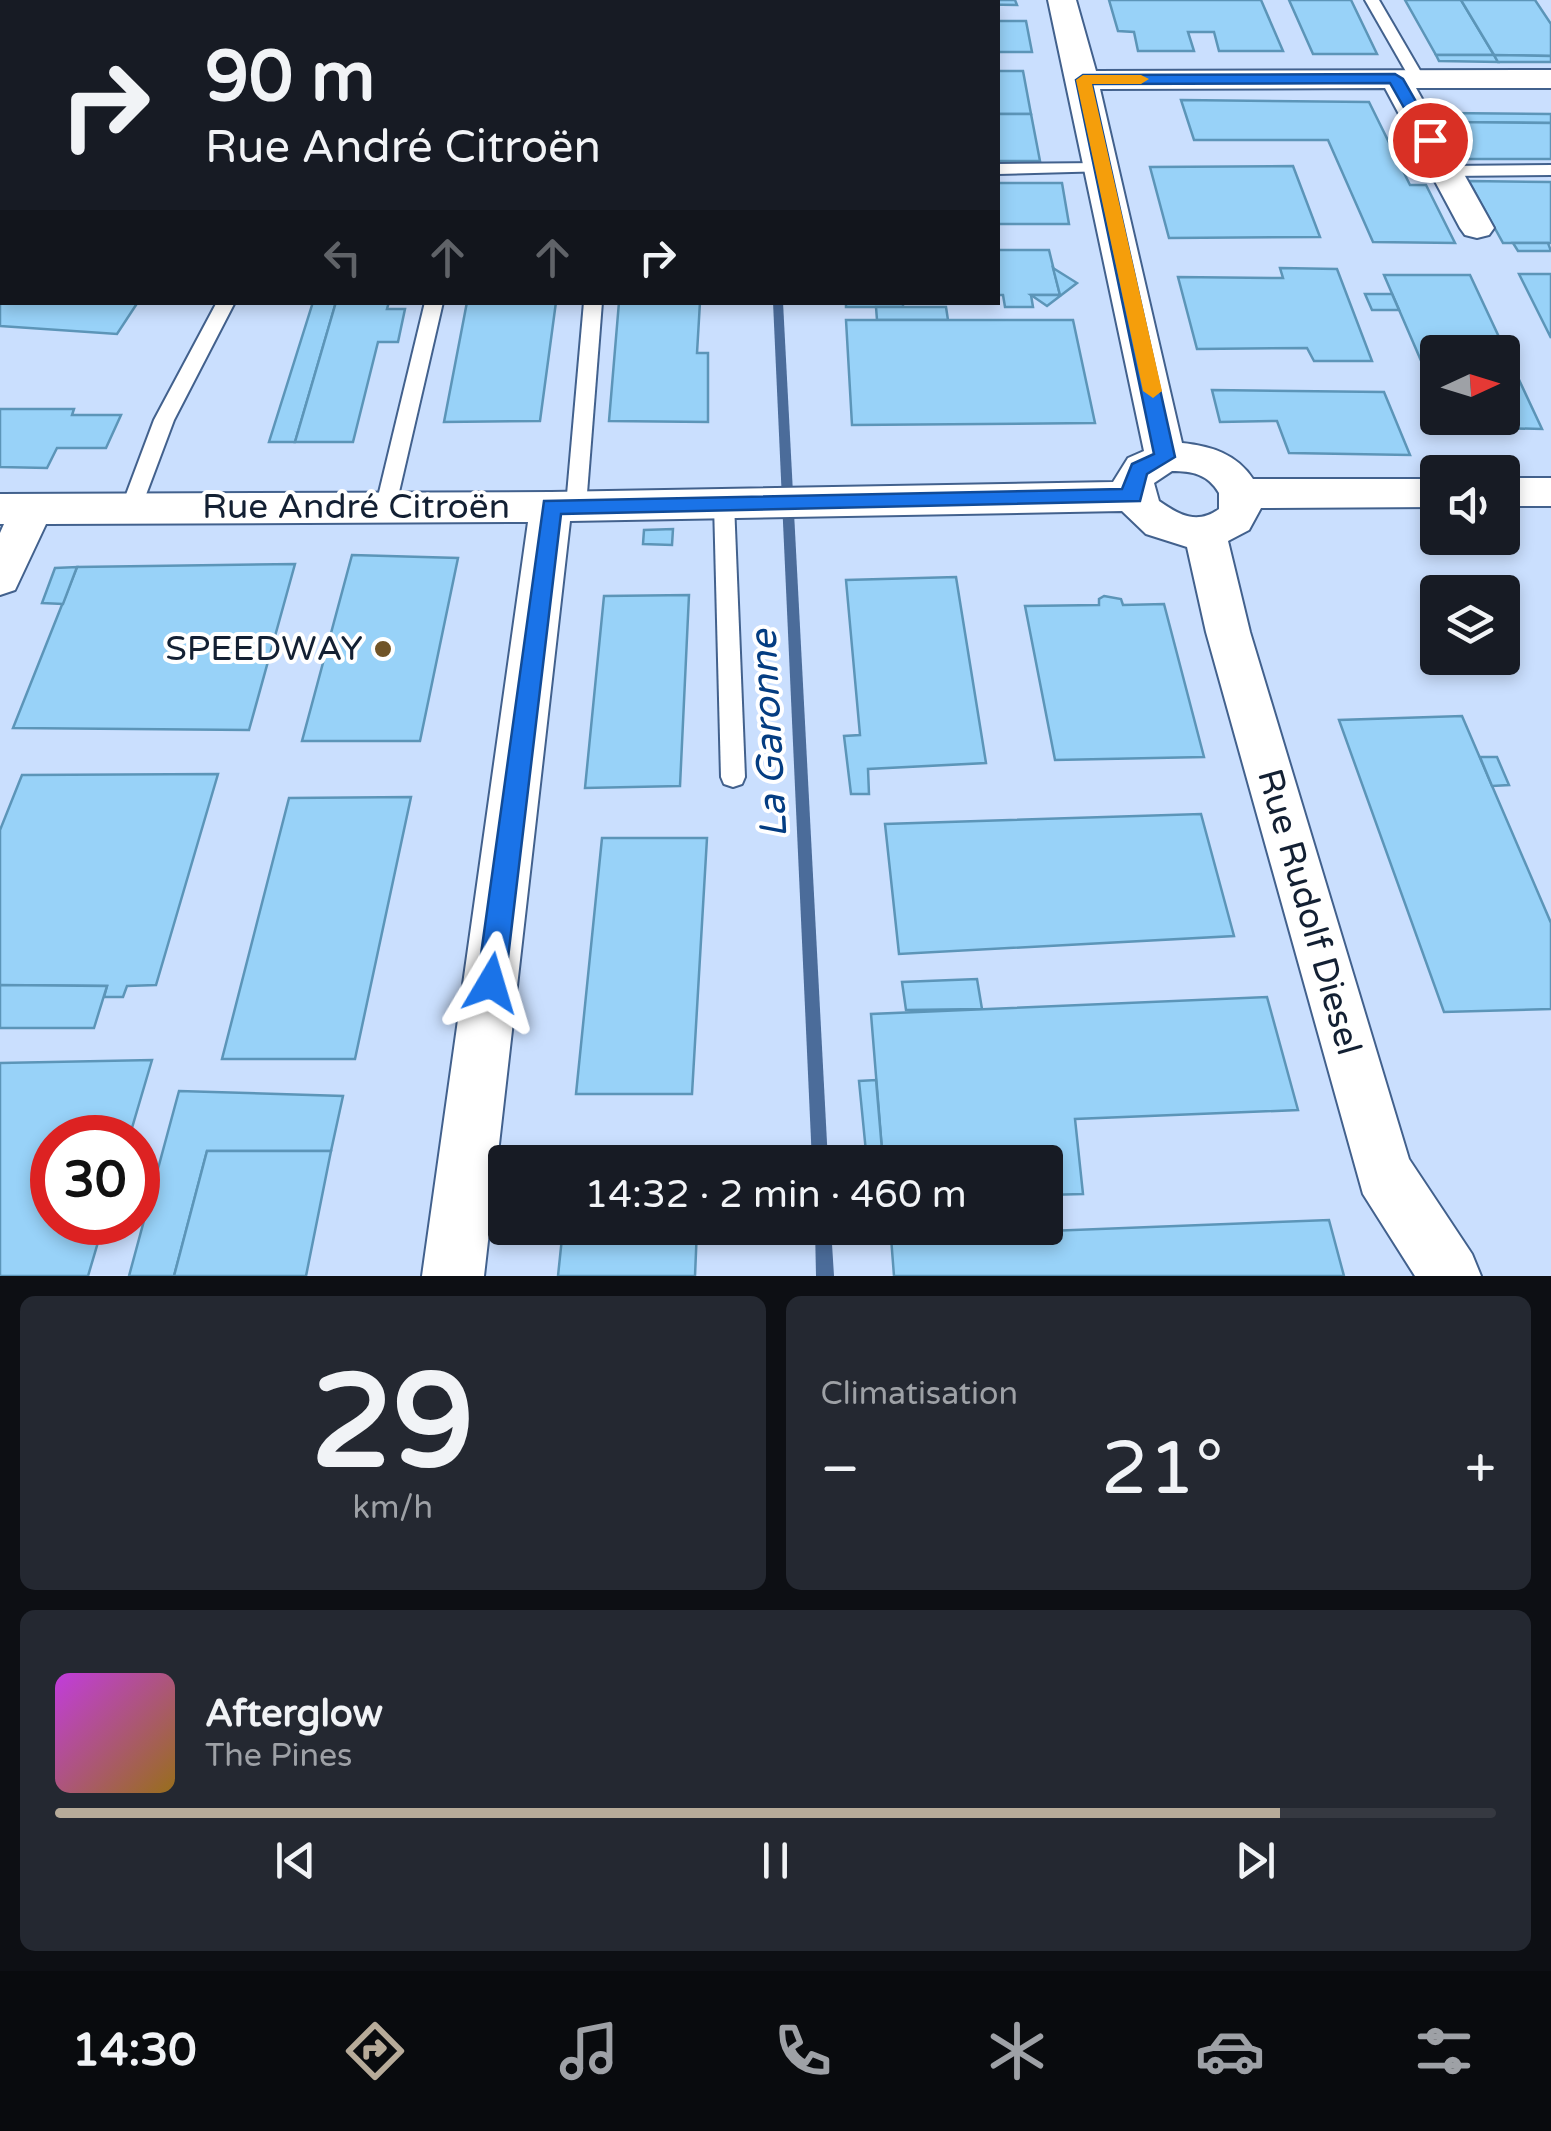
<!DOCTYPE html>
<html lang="fr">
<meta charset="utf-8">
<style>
body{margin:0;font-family:"Varela Round",sans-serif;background:#242831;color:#f1f3f6;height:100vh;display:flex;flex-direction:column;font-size:38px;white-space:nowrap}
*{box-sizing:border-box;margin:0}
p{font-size:32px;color:#9ea1a6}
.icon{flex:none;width:55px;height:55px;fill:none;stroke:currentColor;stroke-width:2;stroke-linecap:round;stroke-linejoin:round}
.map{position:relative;height:1276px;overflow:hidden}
.drawer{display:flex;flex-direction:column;gap:20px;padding:20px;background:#0d0f14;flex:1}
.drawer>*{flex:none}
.hud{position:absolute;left:0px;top:0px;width:1000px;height:305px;box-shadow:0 5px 15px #0003;background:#171b24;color:#f1f3f6;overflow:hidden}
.needle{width:65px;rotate:86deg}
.fabs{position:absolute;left:1420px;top:335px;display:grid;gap:20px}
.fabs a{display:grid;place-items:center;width:100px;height:100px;border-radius:10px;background:#171b24;box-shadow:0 5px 15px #0003;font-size:50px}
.speed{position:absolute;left:30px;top:1115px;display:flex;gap:20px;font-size:50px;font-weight:700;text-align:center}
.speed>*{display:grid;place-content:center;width:130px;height:130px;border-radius:50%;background:#171b24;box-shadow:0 5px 15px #0003;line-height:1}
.speed .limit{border:15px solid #d22;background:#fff;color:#111}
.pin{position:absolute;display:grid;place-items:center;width:85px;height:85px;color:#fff;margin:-42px;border:5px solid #fff;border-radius:50%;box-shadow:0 2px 10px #0007}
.me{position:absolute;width:110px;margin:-55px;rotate:7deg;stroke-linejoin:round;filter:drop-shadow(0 0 8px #0008)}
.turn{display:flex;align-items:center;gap:35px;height:210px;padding:0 40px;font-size:45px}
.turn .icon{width:130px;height:130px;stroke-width:2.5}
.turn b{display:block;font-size:70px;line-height:85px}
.lanes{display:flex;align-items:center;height:95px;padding:0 40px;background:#0003;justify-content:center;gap:50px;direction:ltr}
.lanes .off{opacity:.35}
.big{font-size:75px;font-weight:600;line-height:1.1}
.drawer .tile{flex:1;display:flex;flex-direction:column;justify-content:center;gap:15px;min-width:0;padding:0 35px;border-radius:15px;background:#242831}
.drawer .dial{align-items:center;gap:0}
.dial b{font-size:130px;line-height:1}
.song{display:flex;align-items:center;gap:30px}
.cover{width:120px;height:120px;border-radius:15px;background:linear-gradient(135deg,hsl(290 70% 55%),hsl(40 70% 35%))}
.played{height:10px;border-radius:5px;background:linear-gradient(90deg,#b7ab99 85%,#363941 85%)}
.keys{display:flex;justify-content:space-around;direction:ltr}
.heat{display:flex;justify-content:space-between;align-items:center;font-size:55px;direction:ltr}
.drawer .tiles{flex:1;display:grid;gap:20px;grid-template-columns:1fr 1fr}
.tile:last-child{grid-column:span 2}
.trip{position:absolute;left:488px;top:1145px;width:575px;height:100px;border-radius:10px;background:#171b24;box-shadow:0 5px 15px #0003;font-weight:600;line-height:100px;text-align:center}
.dock{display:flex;height:160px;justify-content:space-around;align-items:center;background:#090b0e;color:#9ea1a6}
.dock .icon{width:70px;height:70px}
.dock .active{color:#b7ab99}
.dock b{font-size:45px;color:#f1f3f6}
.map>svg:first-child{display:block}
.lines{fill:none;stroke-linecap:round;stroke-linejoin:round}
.stream{fill:#4b6c9a;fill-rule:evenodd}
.building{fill:#98d2f8;stroke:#5c95b8;stroke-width:2.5}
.lane-casing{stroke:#42618d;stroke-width:4}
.street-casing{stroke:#42618d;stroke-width:4}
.primary-casing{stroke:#42618d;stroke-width:59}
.lane{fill:#fff;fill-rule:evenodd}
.street{fill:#fff;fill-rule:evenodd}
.primary{stroke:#fff;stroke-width:55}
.route{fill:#1a73e8;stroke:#114b97;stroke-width:2.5}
.slow{fill:#f59e0b}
.poi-dot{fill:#705427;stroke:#fff;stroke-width:4}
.labels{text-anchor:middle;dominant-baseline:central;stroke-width:8;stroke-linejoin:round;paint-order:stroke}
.street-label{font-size:35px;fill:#132033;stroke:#fff}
.poi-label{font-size:35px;fill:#132033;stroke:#fff;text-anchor:end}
.water-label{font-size:38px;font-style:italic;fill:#043d82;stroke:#fff}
</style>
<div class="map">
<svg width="1551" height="1276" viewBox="0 0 1551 1276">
<rect width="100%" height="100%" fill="#cadffe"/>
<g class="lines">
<!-- stream -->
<g class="stream">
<rect x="759" y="0" width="8" height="2"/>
<polygon points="773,302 783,302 828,1162 812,1162"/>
<polygon points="815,1228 831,1228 834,1276 816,1276"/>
</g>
</g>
<!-- building -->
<g class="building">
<polygon points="827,0 1015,0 1017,5 828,2"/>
<polygon points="1109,0 1261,0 1283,51 1219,51 1214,32 1188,32 1194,51 1138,51 1134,32 1118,31"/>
<polygon points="1289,0 1351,0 1377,54 1313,54"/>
<polygon points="1405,0 1461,0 1494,55 1436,55"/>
<polygon points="1461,0 1535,0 1551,24 1551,56 1494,55"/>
<polygon points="998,21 1026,21 1032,52 998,52"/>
<polygon points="1436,55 1494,55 1498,62 1439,61"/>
<polygon points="1494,55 1551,56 1551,62 1498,62"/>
<polygon points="998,71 1023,71 1031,114 998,114"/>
<polygon points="1181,100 1369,102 1410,185 1426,185 1455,243 1373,242 1328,140 1194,140"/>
<polygon points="1443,113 1551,114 1551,123 1449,122"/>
<polygon points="998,114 1031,114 1040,161 998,161"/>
<polygon points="1449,122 1551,123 1551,159 1469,159"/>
<polygon points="1293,166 1320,237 1169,238 1150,167"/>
<polygon points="1469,181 1551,182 1551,243 1503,243"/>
<polygon points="998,183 1062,183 1069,224 998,224"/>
<polygon points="1513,243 1548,243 1551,251 1518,251"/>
<polygon points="998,250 1049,250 1060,295 1031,295 1033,307 1005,307 1003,295 998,295"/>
<polygon points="1053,268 1077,283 1047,306 1031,295 1060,295"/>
<polygon points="1280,268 1337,269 1372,361 1314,361 1307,348 1197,349 1178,277 1283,278"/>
<polygon points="1519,274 1551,274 1551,338"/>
<polygon points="0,275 2,302 138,302 117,334 0,326"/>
<polygon points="1384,275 1470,275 1542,429 1449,427 1445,418 1502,418 1502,352 1438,352 1438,400"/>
<polygon points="1365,294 1392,294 1399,310 1372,310"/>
<polygon points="313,302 336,302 295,442 269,442"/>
<polygon points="336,302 389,302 387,309 405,309 398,342 378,342 353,442 295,442"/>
<polygon points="467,302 556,302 540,421 444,422"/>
<polygon points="619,302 700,302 697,353 708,353 708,422 609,421"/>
<rect x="846" y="302" width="57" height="5"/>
<polygon points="876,307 946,307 948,320 877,320"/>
<polygon points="846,320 1073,320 1095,423 852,425"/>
<polygon points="1212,390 1384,392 1410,455 1289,453 1277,421 1220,422"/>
<polygon points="0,409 74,409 72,415 121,415 106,448 57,448 47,468 0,467"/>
<polygon points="673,529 672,545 643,544 644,530"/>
<polygon points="352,555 458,558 420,741 302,741"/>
<polygon points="295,564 249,730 13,728 77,567"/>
<polygon points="77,567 63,604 42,603 55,568"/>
<polygon points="956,577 986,763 868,769 869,794 851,794 844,736 860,735 846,580"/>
<polygon points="689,595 680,786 585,788 604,596"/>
<polygon points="1104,596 1121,599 1123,605 1164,604 1204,757 1055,760 1025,606 1099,605 1099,599"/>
<polygon points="1462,716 1551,923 1551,1009 1444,1012 1339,720"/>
<polygon points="1480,757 1497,757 1509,785 1492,786"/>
<polygon points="218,774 156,985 127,986 123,997 104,997 107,986 0,985 0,830 22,775"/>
<polygon points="411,797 355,1059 222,1059 289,798"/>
<polygon points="1201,814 1234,936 899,954 885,824"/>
<polygon points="602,838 707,838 692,1094 576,1094"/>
<polygon points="977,979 982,1009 906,1010 902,982"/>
<polygon points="0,985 107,986 94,1028 0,1028"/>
<polygon points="1267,997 1298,1110 1075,1119 1083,1194 1045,1195 1045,1162 883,1162 871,1014"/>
<polygon points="152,1060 129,1138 52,1138 52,1222 104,1222 88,1276 0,1276 0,1063"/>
<polygon points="876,1080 883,1162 867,1162 859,1081"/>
<polygon points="179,1091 343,1096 331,1151 207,1151 174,1276 129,1276"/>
<polygon points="207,1151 331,1151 306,1276 174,1276"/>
<polygon points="570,1156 699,1158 699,1162 570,1162"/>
<polygon points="1329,1220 1344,1276 894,1276 891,1237"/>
<polygon points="563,1228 697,1228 695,1276 558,1276"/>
</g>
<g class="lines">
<!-- lane casing -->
<g class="lane-casing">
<g id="lane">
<polygon points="244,0 259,0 260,2 246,2"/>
<polygon points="1365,0 1379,0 1425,79 1422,82 1412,82"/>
<polygon points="2,116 2,128 0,129 0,117"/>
<polygon points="1103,163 1109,165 1109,171 998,174 998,164"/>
<polygon points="1551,165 1551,175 1447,176 1439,171 1447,166"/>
<polygon points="217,302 235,302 174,420 141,508 131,515 124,513 121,508 154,420"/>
<polygon points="425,302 443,302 396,505 386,512 376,505"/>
<polygon points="584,302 602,302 586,506 576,513 566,506"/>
<polygon points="724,496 734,503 745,777 742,784 733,787 724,784 721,777 714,503"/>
</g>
</g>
<!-- street casing -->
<g class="street-casing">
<g id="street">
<path d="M 1048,0 L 1076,0 L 1096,71 L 1551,70 L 1551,88 L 1416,88 L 1494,228 L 1489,235 L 1477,238 L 1465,235 L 1460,228 L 1385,88 L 1100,89 L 1182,443 C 1211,446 1237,454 1253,479 L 1438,479 L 1438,507 L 1261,508 L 1249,530 L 1228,541 L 1250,632 L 1409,1159 L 1472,1254 L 1481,1276 L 1415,1276 L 1363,1194 L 1206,632 L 1187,547 L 1146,534 L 1122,511 L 570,521 L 484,1276 L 422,1276 L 528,522 L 46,524 L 15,590 L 0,595 L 0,533 L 4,524 L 0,524 L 0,494 L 551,492 L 1113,482 L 1128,458 L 1144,451 ZM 1172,471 C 1192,471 1208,474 1219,493 L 1219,509 C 1197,525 1179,515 1159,501 L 1154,483 Z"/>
<rect x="1502" y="478" width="49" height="28"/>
</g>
</g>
<!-- primary casing -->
<g class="primary-casing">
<g id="primary">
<polyline points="27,2 29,0"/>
<polyline points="0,71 2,68"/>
</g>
</g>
<!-- lane -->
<use href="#lane" class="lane"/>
<!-- street -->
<use href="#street" class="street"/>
<!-- primary -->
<use href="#primary" class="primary"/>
</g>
<!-- route -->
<polygon class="route" points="1395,74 1403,79 1438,140 1435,143 1424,143 1390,83 1092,84 1175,457 1147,474 1140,501 561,514 505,983 501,992 491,995 481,992 477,983 544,501 1122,489 1132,464 1154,454 1076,80 1083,75"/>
<!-- slow -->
<polygon class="slow" points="1083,75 1141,75 1149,79 1141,84 1092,84 1162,391 1153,398 1143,391 1076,80"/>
<!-- markers -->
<circle class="poi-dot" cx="383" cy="649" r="10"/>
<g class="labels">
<!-- street labels -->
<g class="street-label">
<text x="356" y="507">Rue André Citroën</text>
<text transform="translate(1309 912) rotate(74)">Rue Rudolf Diesel</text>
</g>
<!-- poi labels -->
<g class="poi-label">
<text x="363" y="649">SPEEDWAY</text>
</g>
<!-- water labels -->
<g class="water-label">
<text transform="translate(769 734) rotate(-93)">La Garonne</text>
</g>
</g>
</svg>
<div class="fabs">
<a><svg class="needle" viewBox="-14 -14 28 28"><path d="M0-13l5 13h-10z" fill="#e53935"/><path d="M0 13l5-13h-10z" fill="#9ea1a6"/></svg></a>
<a><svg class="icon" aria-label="sound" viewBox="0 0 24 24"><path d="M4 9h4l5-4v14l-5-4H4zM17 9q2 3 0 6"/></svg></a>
<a><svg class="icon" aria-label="layers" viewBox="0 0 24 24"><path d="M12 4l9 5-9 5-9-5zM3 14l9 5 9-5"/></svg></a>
</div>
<div class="speed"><div class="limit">30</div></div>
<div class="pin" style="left:1430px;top:140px;background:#d93025"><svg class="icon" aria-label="arrive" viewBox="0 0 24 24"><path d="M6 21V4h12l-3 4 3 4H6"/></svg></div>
<svg class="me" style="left:491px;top:983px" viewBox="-20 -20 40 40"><path d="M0-17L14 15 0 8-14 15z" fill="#1a73e8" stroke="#fff" stroke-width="4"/></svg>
<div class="trip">14:32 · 2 min · 460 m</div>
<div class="hud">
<div class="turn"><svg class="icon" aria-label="right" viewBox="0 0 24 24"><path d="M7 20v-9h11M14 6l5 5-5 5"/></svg><div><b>90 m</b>Rue André Citroën</div></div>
<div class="lanes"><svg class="icon off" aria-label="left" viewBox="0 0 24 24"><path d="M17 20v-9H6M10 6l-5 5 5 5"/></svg><svg class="icon off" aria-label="ahead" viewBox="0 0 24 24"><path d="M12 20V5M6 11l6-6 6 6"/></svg><svg class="icon off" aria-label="ahead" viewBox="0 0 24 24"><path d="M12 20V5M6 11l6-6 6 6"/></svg><svg class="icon" aria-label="right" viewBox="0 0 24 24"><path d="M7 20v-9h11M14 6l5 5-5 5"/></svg></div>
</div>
</div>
<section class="drawer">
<div class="tiles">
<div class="tile dial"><b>29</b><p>km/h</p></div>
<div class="tile"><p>Climatisation</p>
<div class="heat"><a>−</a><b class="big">21°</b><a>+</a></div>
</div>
<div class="tile">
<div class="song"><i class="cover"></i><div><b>Afterglow</b><p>The Pines</p></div></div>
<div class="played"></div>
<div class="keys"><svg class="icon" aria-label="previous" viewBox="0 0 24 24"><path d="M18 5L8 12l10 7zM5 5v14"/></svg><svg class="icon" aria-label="pause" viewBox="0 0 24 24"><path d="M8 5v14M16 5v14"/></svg><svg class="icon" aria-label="next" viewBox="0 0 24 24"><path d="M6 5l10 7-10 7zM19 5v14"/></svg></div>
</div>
</div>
</section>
<nav class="dock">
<b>14:30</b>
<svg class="icon active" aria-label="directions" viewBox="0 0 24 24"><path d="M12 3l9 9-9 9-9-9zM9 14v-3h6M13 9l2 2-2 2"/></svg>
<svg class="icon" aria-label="music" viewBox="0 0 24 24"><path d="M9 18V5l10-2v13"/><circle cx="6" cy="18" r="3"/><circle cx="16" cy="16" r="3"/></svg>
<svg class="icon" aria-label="phone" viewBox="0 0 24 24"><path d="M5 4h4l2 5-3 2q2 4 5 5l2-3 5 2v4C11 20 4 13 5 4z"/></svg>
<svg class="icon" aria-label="climate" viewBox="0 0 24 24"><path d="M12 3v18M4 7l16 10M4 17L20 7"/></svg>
<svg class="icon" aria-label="car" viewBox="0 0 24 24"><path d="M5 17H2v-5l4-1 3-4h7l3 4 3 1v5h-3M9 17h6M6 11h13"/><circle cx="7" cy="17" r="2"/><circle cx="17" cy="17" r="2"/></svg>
<svg class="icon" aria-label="filters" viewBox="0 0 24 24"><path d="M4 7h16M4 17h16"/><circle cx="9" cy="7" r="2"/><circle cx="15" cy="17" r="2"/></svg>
</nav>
